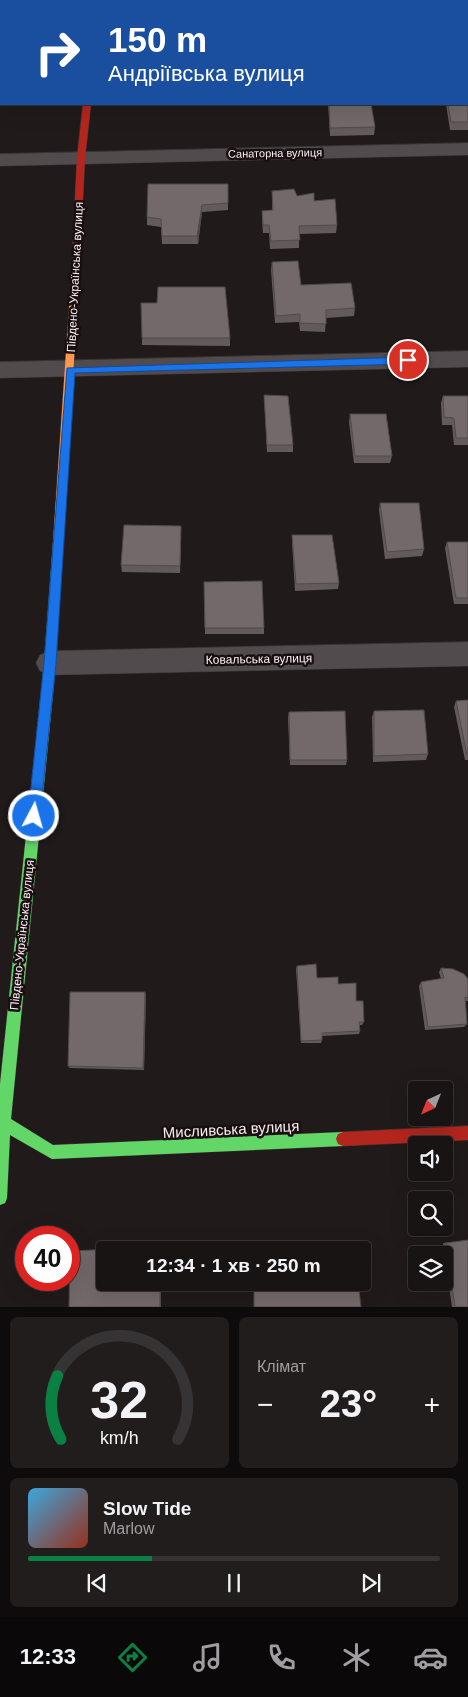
<!DOCTYPE html>
<html lang="uk">
<meta charset="utf-8">
<style>
body{margin:0;font-family:Arial,sans-serif;background:#211d1d;color:#f1f3f6;height:100vh;display:flex;flex-direction:column;font-size:19px;white-space:nowrap}
*{box-sizing:border-box;margin:0}
p{font-size:16px;color:#9f9ea0}
.icon{flex:none;width:28px;height:28px;fill:none;stroke:currentColor;stroke-width:2;stroke-linecap:round;stroke-linejoin:round}
.map{position:relative;height:1307px;overflow:hidden}
.sheet{display:flex;flex-direction:column;gap:10px;padding:10px;background:#0d0b0b;flex:1}
.sheet>*{flex:none}
.guide{position:absolute;left:0px;top:0px;width:469px;height:105px;box-shadow:0 5px 20px #0002,0 0 0 1px #363334;background:#1a4fa0;color:#fff;overflow:hidden}
.needle{width:32px;rotate:223deg}
.controls{position:absolute;left:408px;top:1081px;display:grid;gap:10px}
.controls a{display:grid;place-items:center;width:45px;height:45px;border-radius:5px;background:#181414;box-shadow:0 5px 20px #0002,0 0 0 1px #363334;font-size:25px}
.speed{position:absolute;left:15px;top:1226px;display:flex;gap:10px;font-size:25px;font-weight:700;text-align:center}
.speed>*{display:grid;place-content:center;width:65px;height:65px;border-radius:50%;background:#181414;box-shadow:0 5px 20px #0002,0 0 0 1px #363334;line-height:1}
.speed .limit{border:8px solid #d22;background:#fff;color:#111}
.pin{position:absolute;display:grid;place-items:center;width:42px;height:42px;color:#fff;margin:-21px;border:2px solid #fff;border-radius:50%;box-shadow:0 1px 5px #0007}
.me{position:absolute;width:55px;margin:-28px;rotate:6deg;stroke-linejoin:round;filter:drop-shadow(0 0 4px #0008)}
.turn{display:flex;align-items:center;gap:18px;height:105px;padding:0 25px;font-size:22px}
.turn .icon{width:65px;height:65px;stroke-width:2.5}
.turn b{display:block;font-size:35px;line-height:42px}
.big{font-size:38px;font-weight:800;line-height:1.1}
.sheet .tile{flex:1;display:flex;flex-direction:column;justify-content:center;gap:8px;min-width:0;padding:0 18px;border-radius:8px;background:#211d1d}
.sheet .dial{align-items:center;gap:0}
.dial svg{height:130px;overflow:visible;fill:none;stroke:#363334;stroke-width:7;stroke-linecap:round;text-anchor:middle}
.dial text{fill:#f1f3f6;stroke:none}
.song{display:flex;align-items:center;gap:15px}
.cover{width:60px;height:60px;border-radius:8px;background:linear-gradient(135deg,hsl(200 70% 55%),hsl(10 70% 35%))}
.played{height:5px;border-radius:2px;background:linear-gradient(90deg,#0b8043 30%,#363334 30%)}
.keys{display:flex;justify-content:space-around;direction:ltr}
.heat{display:flex;justify-content:space-between;align-items:center;font-size:28px;direction:ltr}
.sheet .tiles{flex:1;display:grid;gap:10px;grid-template-columns:1fr 1fr}
.tile:last-child{grid-column:span 2}
.trip{position:absolute;left:96px;top:1241px;width:275px;height:50px;border-radius:5px;background:#181414;box-shadow:0 5px 20px #0002,0 0 0 1px #363334;font-weight:800;line-height:50px;text-align:center}
.menu{display:flex;height:80px;justify-content:space-around;align-items:center;background:#0a0808;color:#9f9ea0}
.menu .icon{width:35px;height:35px}
.menu .selected{color:#0b8043}
.menu b{font-size:22px;color:#f1f3f6}
.map>svg:first-child{display:block}
.lines{fill:none;stroke-linecap:round;stroke-linejoin:round}
.street-casing{stroke:#393436;stroke-width:1}
.fast-casing{stroke:#393436;stroke-width:1}
.slow-casing{stroke:#393436;stroke-width:1}
.jam-casing{stroke:#393436;stroke-width:1}
.street{fill:#514b4d;fill-rule:evenodd}
.fast{fill:#63d668;fill-rule:evenodd}
.slow{fill:#ff974d;fill-rule:evenodd}
.jam{fill:#b3261e;fill-rule:evenodd}
.wall{fill:#635a5c}
.shaded-wall{fill:#504a4b}
.building{fill:#73696b;stroke:#504a4b}
.route{fill:#1a73e8;stroke:#114b97}
.labels{text-anchor:middle;dominant-baseline:central;stroke-width:5;stroke-linejoin:round;paint-order:stroke}
.far-street-label{font-size:11px;fill:#f8eff1;stroke:#190e11}
.street-label{font-size:12px;fill:#f8eff1;stroke:#190e11}
.near-street-label{font-size:15px;fill:#f8eff1;stroke:#190e11}
</style>
<div class="map">
<svg width="468" height="1307" viewBox="0 0 468 1307">
<rect width="100%" height="100%" fill="#201a1b"/>
<g class="lines">
<!-- street casing -->
<g class="street-casing">
<g id="street">
<polygon points="87,0 105,0 105,1 88,1"/>
<polygon points="159,0 201,0 159,1"/>
<polygon points="468,143 468,155 0,166 0,154"/>
<polygon points="468,351 468,367 0,378 0,362"/>
<polygon points="468,642 468,666 50,675 40,671 36,663 40,655 50,651"/>
</g>
</g>
<!-- fast casing -->
<g class="fast-casing">
<polygon id="fast" points="58,538 63,542 56,663 11,1119 53,1145 343,1132 348,1134 350,1139 348,1144 343,1146 52,1159 10,1135 7,1198 5,1203 0,1205 0,1084 44,663 53,542"/>
</g>
<!-- slow casing -->
<g class="slow-casing">
<polygon id="slow" points="75,275 79,278 63,542 58,546 53,542 71,278"/>
</g>
<!-- jam casing -->
<g class="jam-casing">
<g id="jam">
<polygon points="83,104 91,104 85,158 79,278 75,281 71,278 77,158"/>
<polygon points="468,1126 468,1140 343,1146 338,1144 336,1139 338,1134 343,1132"/>
</g>
</g>
<!-- street -->
<use href="#street" class="street"/>
<!-- fast -->
<use href="#fast" class="fast"/>
<!-- slow -->
<use href="#slow" class="slow"/>
<!-- jam -->
<use href="#jam" class="jam"/>
</g>
<!-- wall -->
<g class="wall">
<polygon points="468,84 468,130 450,130 446,104 468,104"/>
<polygon points="328,104 371,104 375,127 374,135 330,136"/>
<polygon points="228,184 228,210 202,212 198,244 162,244 161,227 147,225 147,217"/>
<polygon points="272,191 314,201 337,225 336,233 299,234 299,248 270,249 269,233 263,233 262,219 262,211 272,210"/>
<polygon points="272,262 301,285 355,308 354,316 326,318 325,332 300,331 299,322 275,323 271,270"/>
<polygon points="157,303 230,338 230,346 142,345 142,338"/>
<polygon points="264,395 293,445 293,452 267,452"/>
<polygon points="443,396 468,396 468,445 454,445 452,425 442,425 441,403"/>
<polygon points="350,414 392,456 390,463 354,463 349,422"/>
<polygon points="380,503 424,549 422,556 385,559 379,510"/>
<polygon points="181,533 180,573 122,572 121,565"/>
<polygon points="292,535 339,583 338,589 295,591 292,542"/>
<polygon points="447,542 468,542 468,604 454,604 445,548"/>
<polygon points="204,582 264,628 264,634 205,634"/>
<polygon points="468,700 468,760 465,760 454,707 456,701"/>
<polygon points="374,711 428,754 426,760 373,762 372,717"/>
<polygon points="289,712 347,760 346,765 290,765 288,718"/>
<polygon points="297,966 317,978 338,984 356,1001 364,1022 362,1025 360,1025 360,1031 359,1034 322,1036 322,1040 321,1043 301,1043 296,969"/>
<polygon points="441,968 468,979 468,1001 465,1001 467,1024 464,1027 425,1030 419,986 421,982 441,979 439,972"/>
<polygon points="145,992 146,995 144,1070 70,1068 68,1066"/>
<polygon points="468,1240 468,1307 452,1307 443,1243"/>
</g>
<!-- shaded-wall -->
<g class="shaded-wall">
<polygon points="202,205 202,212 198,244 197,236"/>
<polygon points="145,992 146,995 144,1070 143,1068"/>
<rect x="160" y="1282" width="1" height="25"/>
</g>
<!-- building -->
<g class="building">
<polygon points="468,84 468,122 451,122 448,104 468,104"/>
<polygon points="329,104 371,104 375,127 330,128"/>
<polygon points="148,184 228,184 228,203 202,205 197,236 162,236 161,219 147,217"/>
<polygon points="294,189 297,196 314,193 314,201 335,199 337,225 299,226 300,240 271,241 269,225 263,225 262,211 273,210 272,191"/>
<polygon points="298,261 301,285 351,283 355,308 326,310 326,324 300,323 300,314 276,316 272,262"/>
<polygon points="158,287 225,287 230,338 142,338 141,303 157,303"/>
<polygon points="264,395 288,396 293,445 267,445"/>
<polygon points="443,396 468,396 468,438 456,438 454,418 444,417"/>
<polygon points="350,414 386,414 392,456 355,456"/>
<polygon points="380,503 419,503 424,549 387,552"/>
<polygon points="124,525 181,526 180,566 121,565"/>
<polygon points="292,535 332,535 339,583 296,584"/>
<polygon points="447,542 468,542 468,598 456,598"/>
<polygon points="262,581 264,628 205,628 204,582"/>
<polygon points="468,700 468,755 467,755 456,701"/>
<polygon points="424,710 428,754 374,756 374,711"/>
<polygon points="345,711 347,760 290,760 289,712"/>
<polygon points="316,964 317,978 338,977 338,984 356,983 356,1001 363,1001 364,1022 359,1022 360,1031 322,1033 322,1040 301,1041 297,966"/>
<polygon points="441,968 453,969 464,974 468,979 468,998 465,997 467,1024 428,1027 421,982 444,978"/>
<polygon points="70,992 145,992 143,1068 68,1066"/>
<polygon points="468,1240 468,1307 455,1307 446,1243"/>
<polygon points="159,1247 159,1250 105,1250 105,1282 160,1282 160,1307 69,1307 70,1251"/>
<polygon points="254,1282 358,1282 361,1307 254,1307"/>
</g>
<!-- route -->
<polygon class="route" points="408,357 413,360 408,364 75,373 56,663 40,816 39,821 34,822 30,821 28,816 44,663 67,368"/>
<g class="labels">
<!-- far-street labels -->
<g class="far-street-label">
<text transform="translate(275 153) rotate(-1)">Санаторна вулиця</text>
</g>
<!-- street labels -->
<g class="street-label">
<text transform="translate(75 277) rotate(-87)">Південо-Українська вулиця</text>
<text transform="translate(259 659) rotate(-1)">Ковальська вулиця</text>
<text transform="translate(22 935) rotate(-84)">Південо-Українська вулиця</text>
</g>
<!-- near-street labels -->
<g class="near-street-label">
<text transform="translate(231 1129) rotate(-3)">Мисливська вулиця</text>
</g>
</g>
</svg>
<div class="controls">
<a><svg class="needle" viewBox="-14 -14 28 28"><path d="M0-13l5 13h-10z" fill="#e53935"/><path d="M0 13l5-13h-10z" fill="#9f9ea0"/></svg></a>
<a><svg class="icon" aria-label="sound" viewBox="0 0 24 24"><path d="M4 9h4l5-4v14l-5-4H4zM17 9q2 3 0 6"/></svg></a>
<a><svg class="icon" aria-label="search" viewBox="0 0 24 24"><circle cx="10" cy="10" r="6"/><path d="M15 15l6 6"/></svg></a>
<a><svg class="icon" aria-label="layers" viewBox="0 0 24 24"><path d="M12 4l9 5-9 5-9-5zM3 14l9 5 9-5"/></svg></a>
</div>
<div class="speed"><div class="limit">40</div></div>
<div class="pin" style="left:408px;top:360px;background:#d93025"><svg class="icon" aria-label="arrive" viewBox="0 0 24 24"><path d="M6 21V4h12l-3 4 3 4H6"/></svg></div>
<svg class="me" style="left:34px;top:816px" viewBox="-20 -20 40 40"><circle r="17" fill="#1a73e8" stroke="#fff" stroke-width="3"/><path d="M0-11L8 9 0 5-8 9z" fill="#fff"/></svg>
<div class="trip">12:34 · 1 хв · 250 m</div>
<div class="guide">
<div class="turn"><svg class="icon" aria-label="right" viewBox="0 0 24 24"><path d="M7 20v-9h11M14 6l5 5-5 5"/></svg><div><b>150 m</b>Андріївська вулиця</div></div>
</div>
</div>
<section class="sheet">
<div class="tiles">
<div class="tile dial"><svg viewBox="0 0 100 80">
<path d="M14 69A42 42 0 1 1 86 69"/>
<path d="M14 69A42 42 0 0 1 12 30" stroke="#0b8043"/>
<text x="50" y="56" font-size="32" font-weight="700">32</text>
<text x="50" y="72" font-size="11">km/h</text>
</svg></div>
<div class="tile"><p>Клімат</p>
<div class="heat"><a>−</a><b class="big">23°</b><a>+</a></div>
</div>
<div class="tile">
<div class="song"><i class="cover"></i><div><b>Slow Tide</b><p>Marlow</p></div></div>
<div class="played"></div>
<div class="keys"><svg class="icon" aria-label="previous" viewBox="0 0 24 24"><path d="M18 5L8 12l10 7zM5 5v14"/></svg><svg class="icon" aria-label="pause" viewBox="0 0 24 24"><path d="M8 5v14M16 5v14"/></svg><svg class="icon" aria-label="next" viewBox="0 0 24 24"><path d="M6 5l10 7-10 7zM19 5v14"/></svg></div>
</div>
</div>
</section>
<nav class="menu">
<b>12:33</b>
<svg class="icon selected" aria-label="directions" viewBox="0 0 24 24"><path d="M12 3l9 9-9 9-9-9zM9 14v-3h6M13 9l2 2-2 2"/></svg>
<svg class="icon" aria-label="music" viewBox="0 0 24 24"><path d="M9 18V5l10-2v13"/><circle cx="6" cy="18" r="3"/><circle cx="16" cy="16" r="3"/></svg>
<svg class="icon" aria-label="phone" viewBox="0 0 24 24"><path d="M5 4h4l2 5-3 2q2 4 5 5l2-3 5 2v4C11 20 4 13 5 4z"/></svg>
<svg class="icon" aria-label="climate" viewBox="0 0 24 24"><path d="M12 3v18M4 7l16 10M4 17L20 7"/></svg>
<svg class="icon" aria-label="car" viewBox="0 0 24 24"><path d="M5 17H2v-5l4-1 3-4h7l3 4 3 1v5h-3M9 17h6M6 11h13"/><circle cx="7" cy="17" r="2"/><circle cx="17" cy="17" r="2"/></svg>
</nav>
